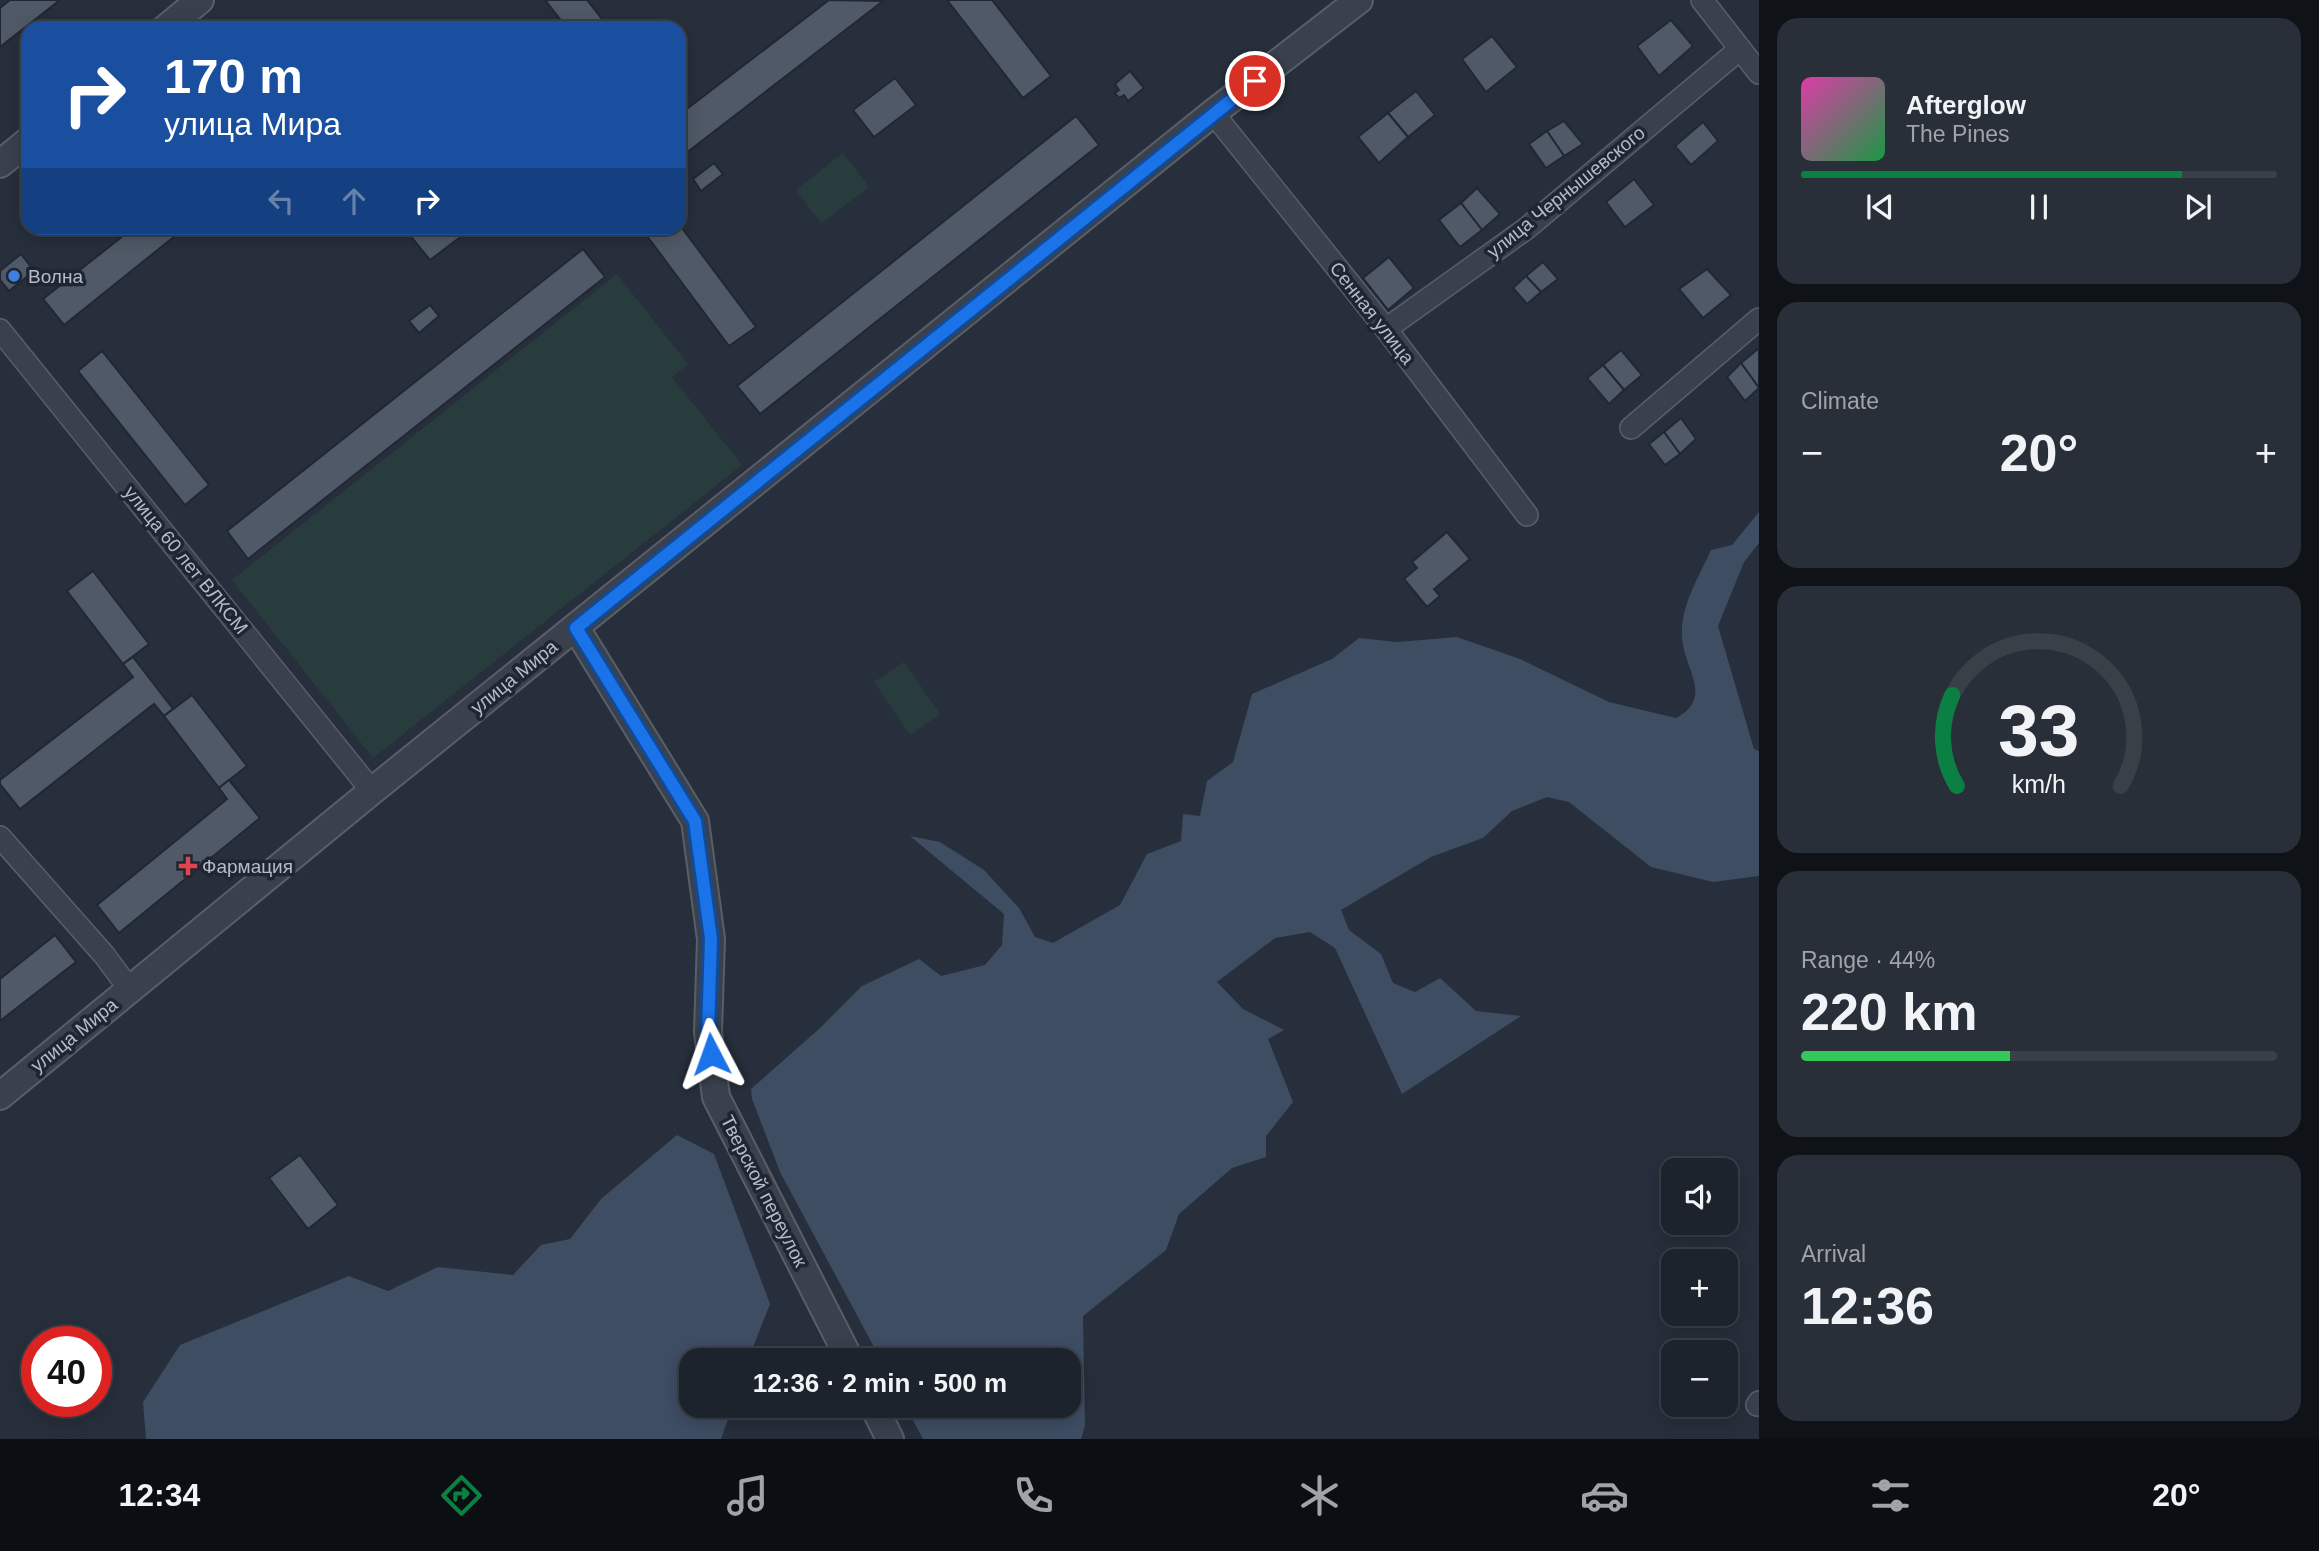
<!DOCTYPE html>
<meta charset="utf-8">
<style>
body{margin:0;font-family:Helvetica,sans-serif;background:#292f38;color:#f1f3f6;height:100vh;display:flex;flex-direction:column;font-size:26px;white-space:nowrap}
*{box-sizing:border-box;margin:0}
p{font-size:23px;color:#a0a4a9}
.icon{flex:none;width:38px;height:38px;fill:none;stroke:currentColor;stroke-width:2;stroke-linecap:round;stroke-linejoin:round}
.map{position:relative;flex:1;overflow:hidden}
.drawer{display:flex;flex-direction:column;gap:18px;padding:18px;background:#0f1318;width:560px}
.drawer>*{flex:none}
.top-card{position:absolute;left:21px;top:21px;width:665px;height:214px;border-radius:21px;box-shadow:0 4px 18px #0003,0 0 0 2px #3a4048;background:#1a4fa0;color:#fff;overflow:hidden}
.buttons{position:absolute;left:1661px;top:1158px;display:grid;gap:14px}
.buttons a{display:grid;place-items:center;width:77px;height:77px;border-radius:14px;background:#1c232c;box-shadow:0 4px 18px #0003,0 0 0 2px #3a4048;font-size:35px}
.speed{position:absolute;left:21px;top:1326px;display:flex;gap:14px;font-size:35px;font-weight:700;text-align:center}
.speed>*{display:grid;place-content:center;width:91px;height:91px;border-radius:50%;background:#1c232c;box-shadow:0 4px 18px #0003,0 0 0 2px #3a4048;line-height:1}
.speed .limit{border:10px solid #d22;background:#fff;color:#111}
.pin{position:absolute;display:grid;place-items:center;width:60px;height:60px;color:#fff;margin:-30px;border:4px solid #fff;border-radius:50%;box-shadow:0 2px 7px #0007}
.me{position:absolute;width:77px;margin:-38px;rotate:356deg;stroke-linejoin:round;filter:drop-shadow(0 0 5px #0008)}
.turn{display:flex;align-items:center;gap:24px;height:147px;padding:0 28px;font-size:32px}
.turn .icon{width:91px;height:91px;stroke-width:2.5}
.turn b{display:block;font-size:49px;line-height:60px}
.lanes{display:flex;align-items:center;height:66px;padding:0 28px;background:#0003;justify-content:center;gap:35px;direction:ltr}
.lanes .off{opacity:.35}
.big{font-size:52px;font-weight:700;line-height:1.1}
.drawer .tile{flex:1;display:flex;flex-direction:column;justify-content:center;gap:10px;min-width:0;padding:0 24px;border-radius:21px;background:#292f38}
.drawer .dial{align-items:center;gap:0}
.dial svg{height:182px;overflow:visible;fill:none;stroke:#3a4048;stroke-width:7;stroke-linecap:round;text-anchor:middle}
.dial text{fill:#f1f3f6;stroke:none}
.song{display:flex;align-items:center;gap:21px}
.cover{width:84px;height:84px;border-radius:10px;background:linear-gradient(135deg,hsl(320 70% 55%),hsl(140 70% 35%))}
.played{height:7px;border-radius:4px;background:linear-gradient(90deg,#0b8043 80%,#3a4048 80%)}
.keys{display:flex;justify-content:space-around;direction:ltr}
.heat{display:flex;justify-content:space-between;align-items:center;font-size:38px;direction:ltr}
.charge{height:10px;border-radius:5px;background:linear-gradient(90deg,#34c759 44%,#3a4048 0)}
.trip{position:absolute;left:679px;top:1348px;width:402px;height:70px;border-radius:21px;background:#1c232c;box-shadow:0 4px 18px #0003,0 0 0 2px #3a4048;font-weight:700;line-height:70px;text-align:center}
.dock{display:flex;height:112px;justify-content:space-around;align-items:center;background:#0b0e12;color:#a0a4a9}
.dock .icon{width:49px;height:49px}
.dock .on{color:#0b8043}
.dock b{font-size:32px;color:#f1f3f6}
main{display:flex;flex:1;min-height:0}
.map>svg:first-child{display:block}
.green{fill:#293c3d}
.water{fill:#3e4d62}
.building{fill:#505967;stroke:#212833;stroke-width:2}
.lines{fill:none;stroke-linecap:round;stroke-linejoin:round}
.minor-casing{stroke:#585f6a;stroke-width:24}
.tertiary-casing{stroke:#585f6a;stroke-width:30}
.minor{stroke:#3a414c;stroke-width:21}
.tertiary{stroke:#3a414c;stroke-width:26}
.route-casing{stroke:#114b97;stroke-width:18}
.route{stroke:#1a73e8;stroke-width:12}
.shop-dot{fill:#3f7fe0;stroke:#1f2631;stroke-width:2.5}
.health-dot{fill:#e0444e;stroke:#1f2631;stroke-width:2.5}
.labels{text-anchor:middle;dominant-baseline:central;stroke-width:7;stroke-linejoin:round;paint-order:stroke}
.street-label{font-size:19px;fill:#b6bcc7;stroke:#1f2631}
.poi-label{font-size:19px;fill:#b6bcc7;stroke:#1f2631;text-anchor:start}
</style>
<main>
<div class="map">
<svg width="1759" height="1439" viewBox="0 0 1759 1439">
<rect width="100%" height="100%" fill="#262f3b"/>
<!-- green -->
<g class="green">
<polygon points="843,153 869,187 821,223 796,190"/>
<polygon points="617,274 688,364 672,377 742,465 373,758 232,580"/>
<polygon points="904,662 940,714 910,735 874,682"/>
</g>
<!-- water -->
<g class="water">
<path d="M 1759,512 L 1759,543 L 1744,562 L 1718,626 L 1754,749 L 1759,751 L 1759,876 L 1713,882 L 1651,867 L 1569,802 L 1547,797 L 1512,811 L 1483,838 L 1431,857 L 1341,910 L 1349,930 L 1381,954 L 1393,983 L 1415,992 L 1440,978 L 1476,1011 L 1521,1016 L 1402,1094 L 1335,948 L 1310,932 L 1275,938 L 1217,982 L 1243,1009 L 1284,1030 L 1268,1039 L 1293,1102 L 1266,1136 L 1266,1157 L 1232,1168 L 1179,1214 L 1166,1250 L 1083,1316 L 1085,1426 L 1081,1439 L 923,1439 L 905,1405 L 1069,1405 L 1069,1360 L 881,1360 L 780,1172 L 752,1099 L 751,1089 L 820,1028 L 862,986 L 919,959 L 941,976 L 985,965 L 1002,945 L 1004,914 L 910,836 L 940,842 L 984,870 L 1019,908 L 1035,937 L 1053,943 L 1120,905 L 1147,854 L 1181,841 L 1183,814 L 1200,816 L 1207,781 L 1233,762 L 1252,694 L 1332,659 L 1359,638 L 1397,642 L 1457,637 L 1520,659 L 1609,702 L 1676,718 C 1715,697 1683,668 1682,637 C 1680,606 1699,577 1711,550 L 1732,545 Z"/>
<polygon points="677,1135 714,1154 770,1304 748,1360 691,1360 691,1405 733,1405 721,1439 146,1439 143,1402 180,1345 349,1276 388,1291 438,1267 513,1275 541,1245 570,1239 601,1199"/>
</g>
<!-- building -->
<g class="building">
<polygon points="10,0 60,0 0,47 0,8"/>
<polygon points="545,0 587,0 609,28 567,28"/>
<polygon points="829,0 883,1 681,157 679,115"/>
<polygon points="947,0 992,0 1051,76 1023,98"/>
<polygon points="1671,20 1693,46 1659,76 1637,46"/>
<polygon points="1492,36 1517,67 1486,92 1462,59"/>
<polygon points="1130,71 1144,88 1128,101 1124,95 1119,98 1115,93 1119,90 1115,84"/>
<polygon points="895,78 916,105 874,137 853,110"/>
<polygon points="1416,91 1435,115 1408,137 1388,113"/>
<polygon points="1388,113 1408,137 1379,163 1358,137"/>
<polygon points="1076,116 1099,145 760,414 737,386"/>
<polygon points="1564,121 1583,144 1564,156 1547,131"/>
<polygon points="1703,122 1718,141 1691,165 1675,146"/>
<polygon points="1547,131 1564,156 1546,168 1529,144"/>
<polygon points="714,163 723,174 701,191 693,179"/>
<polygon points="1634,179 1654,205 1625,227 1606,202"/>
<polygon points="1477,188 1500,214 1482,230 1461,203"/>
<polygon points="1461,203 1482,230 1460,247 1439,220"/>
<polygon points="679,224 756,327 729,346 641,228 679,228"/>
<polygon points="133,228 185,228 64,325 43,299"/>
<polygon points="404,228 470,228 471,229 430,260"/>
<polygon points="583,249 605,277 248,559 227,531"/>
<polygon points="21,254 34,271 9,291 0,280 0,271"/>
<polygon points="1389,257 1414,288 1388,310 1363,278"/>
<polygon points="1543,262 1558,279 1541,292 1526,276"/>
<polygon points="1707,269 1731,295 1703,318 1679,289"/>
<polygon points="1526,276 1541,292 1527,304 1513,288"/>
<polygon points="430,305 439,316 419,333 409,321"/>
<polygon points="1758,349 1759,350 1759,388 1741,363"/>
<polygon points="1621,350 1642,375 1624,390 1603,365"/>
<polygon points="102,351 209,485 185,505 78,371"/>
<polygon points="1741,363 1759,388 1745,401 1727,377"/>
<polygon points="1603,365 1624,390 1609,404 1587,378"/>
<polygon points="1681,418 1696,439 1680,454 1664,432"/>
<polygon points="1664,432 1680,454 1665,465 1649,444"/>
<polygon points="1447,532 1470,559 1434,589 1440,596 1427,607 1404,579 1417,568 1412,562"/>
<polygon points="93,571 149,644 123,664 67,591"/>
<polygon points="133,657 173,709 164,716 154,704 20,809 0,784 0,780 133,677 123,664"/>
<polygon points="192,695 247,766 219,788 164,716"/>
<polygon points="229,780 260,818 119,933 97,905 227,799 219,788"/>
<polygon points="55,935 76,962 0,1021 0,979"/>
<polygon points="300,1155 338,1205 308,1229 269,1178"/>
</g>
<g class="lines">
<!-- minor casing -->
<g class="minor-casing">
<g id="minor">
<polyline points="1702,0 1759,73"/>
<polyline points="1213,113 1386,329 1527,515"/>
<polyline points="1386,329 1527,228 1740,49"/>
<polyline points="0,330 372,791"/>
<polyline points="1631,428 1759,319"/>
<polyline points="0,837 105,956 130,990"/>
<polyline points="1757,1405 1759,1402"/>
</g>
</g>
<!-- tertiary casing -->
<g class="tertiary-casing">
<g id="tertiary">
<polyline points="166,28 200,0"/>
<polyline points="0,164 28,141"/>
<polyline points="576,628 695,821 711,939 708,1032 716,1097 850,1360"/>
<polyline points="0,1096 372,791 1213,113 1359,0"/>
<polyline points="873,1405 890,1439"/>
</g>
</g>
<!-- minor -->
<use href="#minor" class="minor"/>
<!-- tertiary -->
<use href="#tertiary" class="tertiary"/>
</g>
<g class="lines">
<!-- route casing -->
<g class="route-casing">
<polyline id="route" points="711,1054 708,1032 711,939 695,821 576,628 1255,81"/>
</g>
<!-- route -->
<use href="#route" class="route"/>
</g>
<!-- markers -->
<circle class="shop-dot" cx="14" cy="276" r="7"/>
<path class="health-dot" d="M184.5 855.5h7v7h7v7h-7v7h-7v-7h-7v-7h7z"/>
<g class="labels">
<!-- street labels -->
<g class="street-label">
<text transform="translate(1566 192) rotate(-39)">улица Чернышевского</text>
<text transform="translate(1372 313) rotate(52)">Сенная улица</text>
<text transform="translate(186 560) rotate(51)">улица 60 лет ВЛКСМ</text>
<text transform="translate(514 677) rotate(-39)">улица Мира</text>
<text transform="translate(74 1035) rotate(-39)">улица Мира</text>
<text transform="translate(764 1191) rotate(63)">Тверской переулок</text>
</g>
<!-- poi labels -->
<g class="poi-label">
<text x="28" y="276">Волна</text>
<text x="202" y="866">Фармация</text>
</g>
</g>
</svg>
<div class="buttons">
<a><svg class="icon" aria-label="sound" viewBox="0 0 24 24"><path d="M4 9h4l5-4v14l-5-4H4zM17 9q2 3 0 6"/></svg></a>
<a>+</a>
<a>−</a>
</div>
<div class="speed"><div class="limit">40</div></div>
<div class="pin" style="left:1255px;top:81px;background:#d93025"><svg class="icon" aria-label="arrive" viewBox="0 0 24 24"><path d="M6 21V4h12l-3 4 3 4H6"/></svg></div>
<svg class="me" style="left:711px;top:1054px" viewBox="-20 -20 40 40"><path d="M0-17L14 15 0 8-14 15z" fill="#1a73e8" stroke="#fff" stroke-width="4"/></svg>
<div class="trip">12:36 · 2 min · 500 m</div>
<div class="top-card">
<div class="turn"><svg class="icon" aria-label="right" viewBox="0 0 24 24"><path d="M7 20v-9h11M14 6l5 5-5 5"/></svg><div><b>170 m</b>улица Мира</div></div>
<div class="lanes"><svg class="icon off" aria-label="left" viewBox="0 0 24 24"><path d="M17 20v-9H6M10 6l-5 5 5 5"/></svg><svg class="icon off" aria-label="ahead" viewBox="0 0 24 24"><path d="M12 20V5M6 11l6-6 6 6"/></svg><svg class="icon" aria-label="right" viewBox="0 0 24 24"><path d="M7 20v-9h11M14 6l5 5-5 5"/></svg></div>
</div>
</div>
<section class="drawer">
<div class="tile">
<div class="song"><i class="cover"></i><div><b>Afterglow</b><p>The Pines</p></div></div>
<div class="played"></div>
<div class="keys"><svg class="icon" aria-label="previous" viewBox="0 0 24 24"><path d="M18 5L8 12l10 7zM5 5v14"/></svg><svg class="icon" aria-label="pause" viewBox="0 0 24 24"><path d="M8 5v14M16 5v14"/></svg><svg class="icon" aria-label="next" viewBox="0 0 24 24"><path d="M6 5l10 7-10 7zM19 5v14"/></svg></div>
</div>
<div class="tile"><p>Climate</p>
<div class="heat"><a>−</a><b class="big">20°</b><a>+</a></div>
</div>
<div class="tile dial"><svg viewBox="0 0 100 80">
<path d="M14 69A42 42 0 1 1 86 69"/>
<path d="M14 69A42 42 0 0 1 12 29" stroke="#0b8043"/>
<text x="50" y="56" font-size="32" font-weight="700">33</text>
<text x="50" y="72" font-size="11">km/h</text>
</svg></div>
<div class="tile"><p>Range · 44%</p><b class="big">220 km</b><div class="charge"></div></div>
<div class="tile"><p>Arrival</p><b class="big">12:36</b></div>
</section>
</main>
<nav class="dock">
<b>12:34</b>
<svg class="icon on" aria-label="directions" viewBox="0 0 24 24"><path d="M12 3l9 9-9 9-9-9zM9 14v-3h6M13 9l2 2-2 2"/></svg>
<svg class="icon" aria-label="music" viewBox="0 0 24 24"><path d="M9 18V5l10-2v13"/><circle cx="6" cy="18" r="3"/><circle cx="16" cy="16" r="3"/></svg>
<svg class="icon" aria-label="phone" viewBox="0 0 24 24"><path d="M5 4h4l2 5-3 2q2 4 5 5l2-3 5 2v4C11 20 4 13 5 4z"/></svg>
<svg class="icon" aria-label="climate" viewBox="0 0 24 24"><path d="M12 3v18M4 7l16 10M4 17L20 7"/></svg>
<svg class="icon" aria-label="car" viewBox="0 0 24 24"><path d="M5 17H2v-5l4-1 3-4h7l3 4 3 1v5h-3M9 17h6M6 11h13"/><circle cx="7" cy="17" r="2"/><circle cx="17" cy="17" r="2"/></svg>
<svg class="icon" aria-label="filters" viewBox="0 0 24 24"><path d="M4 7h16M4 17h16"/><circle cx="9" cy="7" r="2"/><circle cx="15" cy="17" r="2"/></svg>
<b>20°</b>
</nav>
